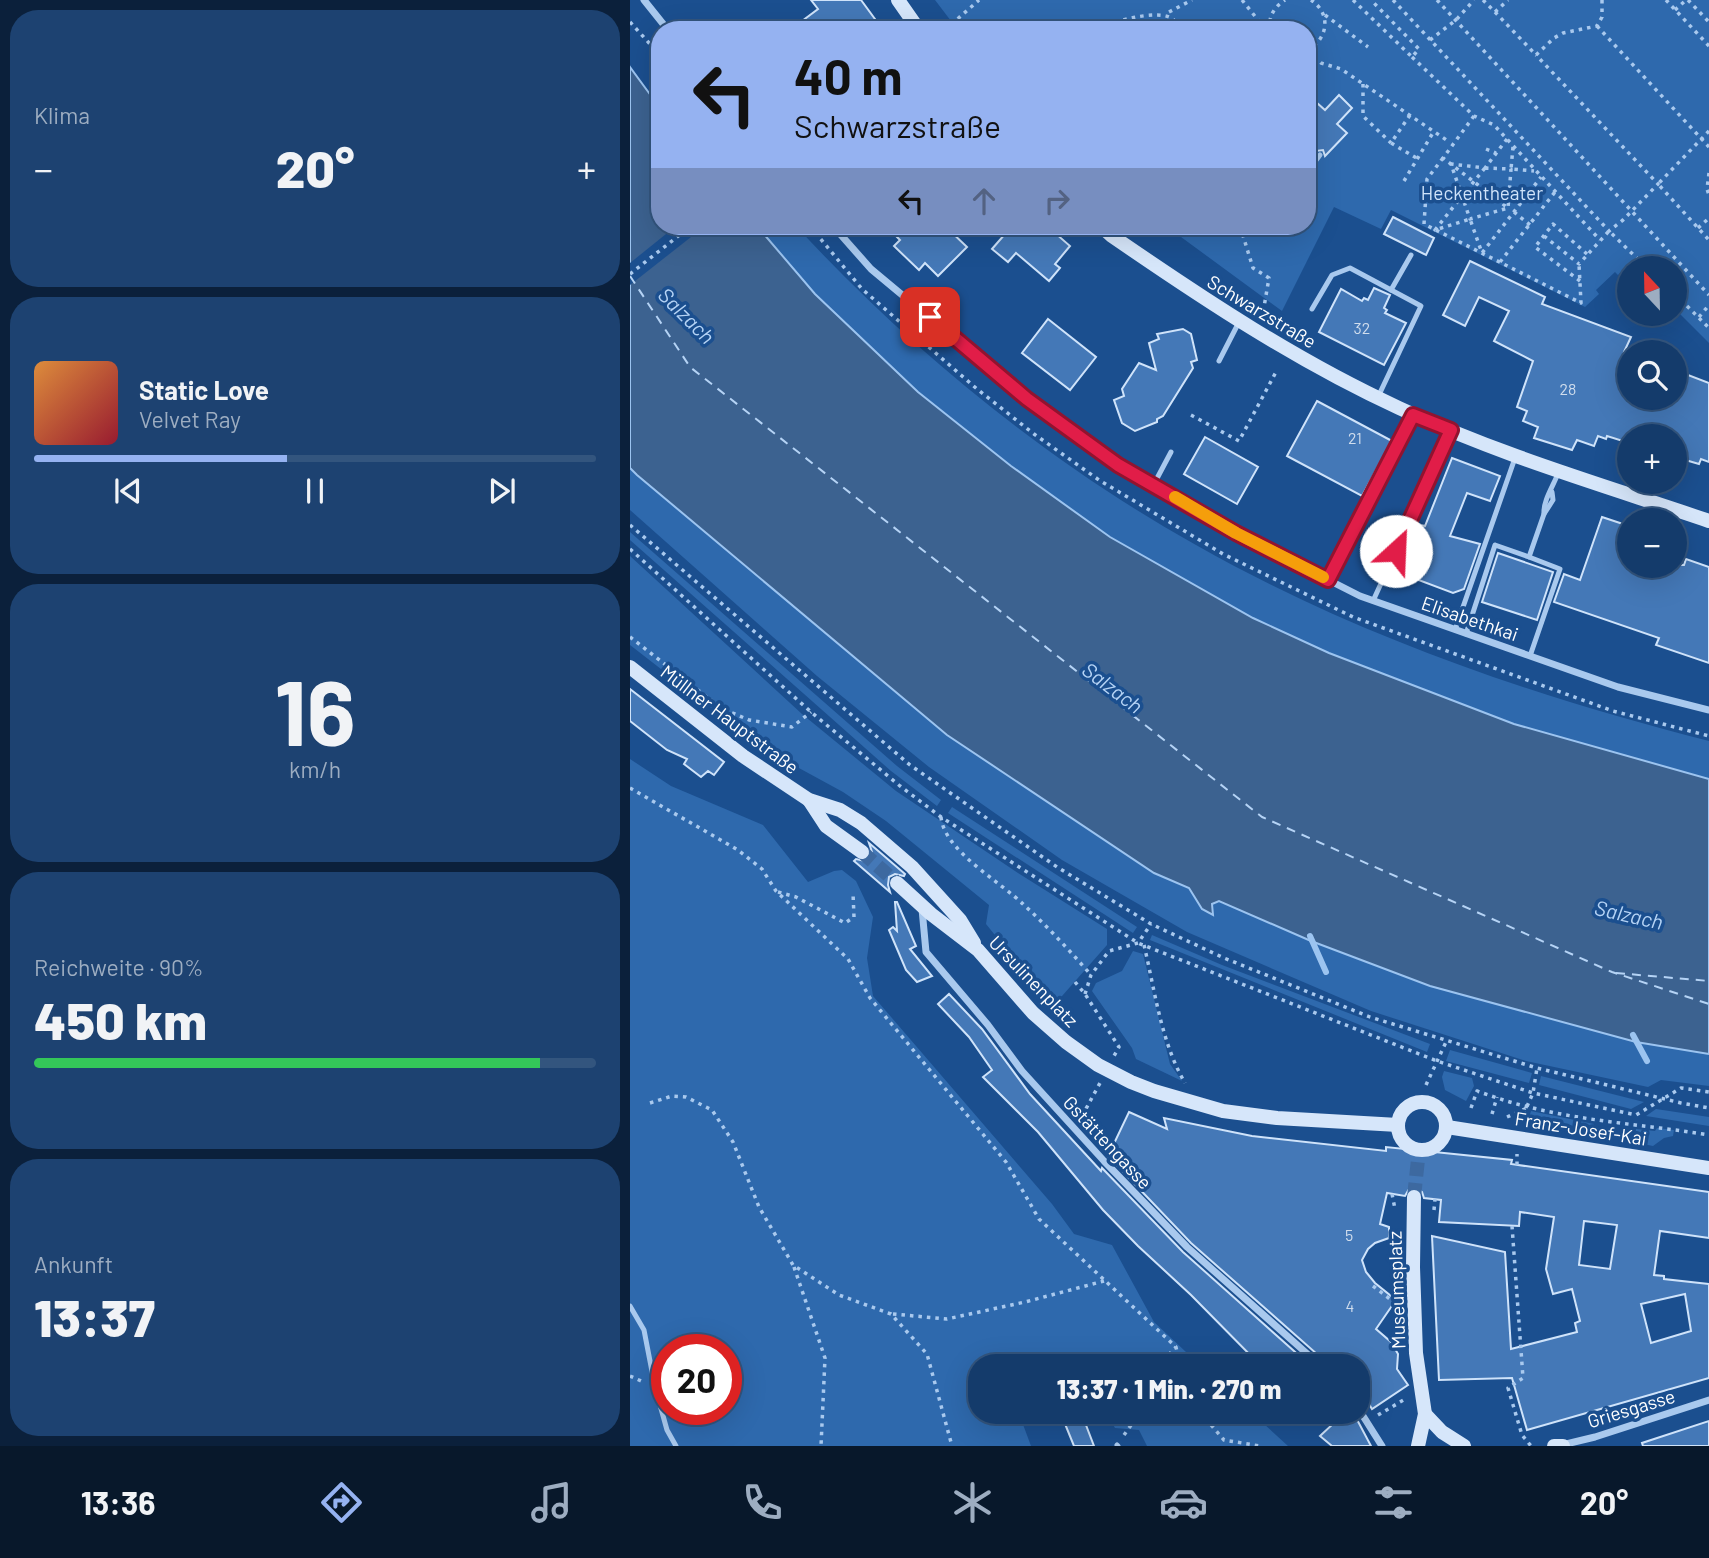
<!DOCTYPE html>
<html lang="de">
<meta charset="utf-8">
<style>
body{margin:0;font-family:Barlow,sans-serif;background:#1d4271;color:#f1f3f6;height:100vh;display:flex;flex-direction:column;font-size:26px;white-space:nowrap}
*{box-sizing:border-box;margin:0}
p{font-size:23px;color:#9dadc1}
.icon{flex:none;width:38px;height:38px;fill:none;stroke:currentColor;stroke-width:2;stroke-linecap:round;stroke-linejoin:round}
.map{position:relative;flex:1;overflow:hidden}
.panel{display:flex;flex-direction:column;gap:10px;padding:10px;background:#0b203b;width:630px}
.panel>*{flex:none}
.guide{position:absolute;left:21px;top:21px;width:665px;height:214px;border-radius:28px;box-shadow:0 7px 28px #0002,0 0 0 2px #33557e;background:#95b2f1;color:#111;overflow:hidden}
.needle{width:46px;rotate:338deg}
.controls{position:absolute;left:987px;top:256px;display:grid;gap:14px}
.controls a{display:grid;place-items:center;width:70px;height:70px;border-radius:50%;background:#143b6b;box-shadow:0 7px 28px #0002,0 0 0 2px #33557e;font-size:35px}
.speed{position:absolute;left:21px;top:1334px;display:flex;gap:14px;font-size:35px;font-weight:700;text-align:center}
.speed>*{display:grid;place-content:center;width:91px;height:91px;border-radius:50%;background:#143b6b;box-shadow:0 7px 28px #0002,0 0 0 2px #33557e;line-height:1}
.speed .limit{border:10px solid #d22;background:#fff;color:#111}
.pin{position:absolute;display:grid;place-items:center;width:60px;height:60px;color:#fff;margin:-30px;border-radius:14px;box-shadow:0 4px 10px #0006}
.me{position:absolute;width:77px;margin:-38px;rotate:25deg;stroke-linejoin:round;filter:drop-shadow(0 0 5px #0008)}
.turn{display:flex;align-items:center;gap:24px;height:147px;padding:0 28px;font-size:32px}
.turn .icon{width:91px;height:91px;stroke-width:2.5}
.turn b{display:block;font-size:49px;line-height:60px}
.lanes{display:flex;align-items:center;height:66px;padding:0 28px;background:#0003;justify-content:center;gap:35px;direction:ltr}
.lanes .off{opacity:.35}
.big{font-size:52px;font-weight:800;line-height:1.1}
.panel .card{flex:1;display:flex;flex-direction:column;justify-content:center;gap:10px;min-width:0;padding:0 24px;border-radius:28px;background:#1d4271}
.panel .dial{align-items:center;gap:0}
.dial b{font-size:91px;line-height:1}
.song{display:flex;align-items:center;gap:21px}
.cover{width:84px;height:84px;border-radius:10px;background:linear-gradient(135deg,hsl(30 70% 55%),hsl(350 70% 35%))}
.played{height:7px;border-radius:4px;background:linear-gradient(90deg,#95b2f1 45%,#33557e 45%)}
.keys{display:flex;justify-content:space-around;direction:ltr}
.heat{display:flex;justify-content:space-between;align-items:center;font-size:38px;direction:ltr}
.charge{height:10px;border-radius:5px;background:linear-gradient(90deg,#34c759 90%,#33557e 0)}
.trip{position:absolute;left:338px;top:1354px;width:402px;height:70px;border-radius:28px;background:#143b6b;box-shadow:0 7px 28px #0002,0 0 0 2px #33557e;font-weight:800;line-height:70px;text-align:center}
.dock{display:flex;height:112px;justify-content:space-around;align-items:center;background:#08182b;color:#9dadc1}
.dock .icon{width:49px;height:49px}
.dock .current{color:#95b2f1}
.dock b{font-size:32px;color:#f1f3f6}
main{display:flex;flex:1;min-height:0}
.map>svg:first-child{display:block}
.green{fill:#2e69ad;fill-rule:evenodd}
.water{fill:#3c6290;stroke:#9cc4f0;stroke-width:2}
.pier{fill:#1b4f8f}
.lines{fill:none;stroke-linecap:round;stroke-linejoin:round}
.stream{stroke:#9cc4f0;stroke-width:6}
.ferry{stroke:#b5d3f5;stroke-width:2;stroke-dasharray:9 7;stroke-linecap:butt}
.building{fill:#4478b7;stroke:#cfe3fa;stroke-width:2;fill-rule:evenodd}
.secondary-tunnel{stroke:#3d69a0;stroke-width:14;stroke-dasharray:14 7;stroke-linecap:butt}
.path{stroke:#a9c9ee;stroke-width:3.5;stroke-dasharray:3.5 5;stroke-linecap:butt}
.lane{stroke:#a9c9ee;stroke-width:5}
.street{stroke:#a9c9ee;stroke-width:7}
.secondary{stroke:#d6e6fa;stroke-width:14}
.route-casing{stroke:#92132f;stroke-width:18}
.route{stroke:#e11d48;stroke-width:12}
.slow{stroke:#f59e0b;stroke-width:12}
.labels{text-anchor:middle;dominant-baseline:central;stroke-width:7;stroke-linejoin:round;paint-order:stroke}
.number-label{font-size:16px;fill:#d0dded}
.park-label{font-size:19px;fill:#cfe3fa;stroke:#1b4f8f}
.street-label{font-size:19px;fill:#fff;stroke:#1b4f8f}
.water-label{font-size:21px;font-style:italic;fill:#b5d3f5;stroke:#1b4f8f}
</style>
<main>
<section class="panel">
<div class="card"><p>Klima</p>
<div class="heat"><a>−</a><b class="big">20°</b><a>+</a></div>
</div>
<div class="card">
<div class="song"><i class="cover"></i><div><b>Static Love</b><p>Velvet Ray</p></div></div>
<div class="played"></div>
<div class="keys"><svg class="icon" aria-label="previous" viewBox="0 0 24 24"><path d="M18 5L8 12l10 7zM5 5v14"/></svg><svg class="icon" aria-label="pause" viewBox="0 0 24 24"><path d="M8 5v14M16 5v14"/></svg><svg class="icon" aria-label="next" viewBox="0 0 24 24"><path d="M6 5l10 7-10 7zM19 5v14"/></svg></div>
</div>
<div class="card dial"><b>16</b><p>km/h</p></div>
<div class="card"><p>Reichweite · 90%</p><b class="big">450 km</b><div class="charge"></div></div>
<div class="card"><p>Ankunft</p><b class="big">13:37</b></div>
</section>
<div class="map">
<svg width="1079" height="1446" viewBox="0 0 1079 1446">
<rect width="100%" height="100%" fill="#1b4f8f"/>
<!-- green -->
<g class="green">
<polygon points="305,0 1079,0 1079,343 1045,309 1045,268 1007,268 1000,262 988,275 985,272 966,290 969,294 955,307 761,210 751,229 704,207 652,311 536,226 677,226 677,30 332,30 321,21"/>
<path d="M 127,226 L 166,226 C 279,349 419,463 566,545 C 725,635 902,696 1079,741 L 1079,779 L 884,724 L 699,653 L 623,618 L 480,537 L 381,466 L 288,392 L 185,294 Z"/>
<polygon points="0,468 317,735 524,873 559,888 572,909 588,901 681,941 800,986 1006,1042 1079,1054 1079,1086 1031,1080 1018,1087 896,1061 741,1011 557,932 432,860 299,767 187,676 0,510"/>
<polygon points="0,532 267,766 311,800 307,806 261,771 0,540"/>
<polygon points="0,556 172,714 266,791 385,871 477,929 477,945 425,1004 402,981 356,924 359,905 256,821 213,792 134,749 0,645"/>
<path d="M 0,759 L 41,786 L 133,825 L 178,882 L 204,871 L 212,870 L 226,881 L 243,917 L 237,958 L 243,996 L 422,1204 L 444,1234 L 482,1245 L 524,1322 L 572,1367 L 350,1367 L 350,1412 L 412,1412 L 391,1419 L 401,1446 L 0,1446 ZM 37,1349 L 96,1349 L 96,1409 L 37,1409 Z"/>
<polygon points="322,807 507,927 503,933 318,813"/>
<polygon points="522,935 592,965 800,1044 797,1052 520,940"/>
<polygon points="503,951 513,954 540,1064 552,1081 506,1059 502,1048 462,991 466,983 492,971"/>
<polygon points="820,1050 902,1073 899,1083 816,1061"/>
<polygon points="814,1071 842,1078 844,1086 836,1101 815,1090 812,1077"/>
<polygon points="911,1076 1014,1102 1001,1109 909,1085"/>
<polygon points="1026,1109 1079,1117 1079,1126 1016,1116"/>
<polygon points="901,1111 964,1124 963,1128 1004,1136 1006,1129 1025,1131 1027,1128 1044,1130 1043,1136 1034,1138 1023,1146 898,1121"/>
<polygon points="476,1412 621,1412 658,1446 517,1446 509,1430 485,1428"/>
</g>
<!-- water -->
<polygon class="water" points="0,67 30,108 30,226 127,226 185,294 288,392 381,466 480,537 623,618 699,653 884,724 1079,779 1079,1054 1006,1042 800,986 681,941 589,901 582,904 583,915 572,909 559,888 524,873 317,735 7,475 0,468"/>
<!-- pier -->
<polygon class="pier" points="46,226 75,226 0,285 0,263"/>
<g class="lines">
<!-- stream -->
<g class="stream">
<polyline points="680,936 696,972"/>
<polyline points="1003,1035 1017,1061"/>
</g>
<!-- ferry -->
<g class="ferry">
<polyline points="0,276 60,367 632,817 982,972 1079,1004"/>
<polyline points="986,973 1079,981"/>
</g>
</g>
<!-- building -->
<g class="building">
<polygon points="181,0 231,0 253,30 160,30 188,9"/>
<polygon points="677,94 695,110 709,95 722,108 707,124 717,133 695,156 693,150 686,151 677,142"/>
<polygon points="763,217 804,238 796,255 754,234"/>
<polygon points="256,226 315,226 337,247 308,276 295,263 289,270 264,246 270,240"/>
<polygon points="382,226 431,226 425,233 440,246 425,264 430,268 419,281 386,253 378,262 362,249"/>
<polygon points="840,261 915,297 912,304 1001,337 994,352 999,354 999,397 1045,397 1045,370 1079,383 1079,462 1071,459 1069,464 1045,457 1045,436 999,436 999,443 977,436 976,439 968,436 964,446 947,440 942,450 904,438 908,427 893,421 897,411 887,407 903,361 864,341 879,311 849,297 835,326 813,315"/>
<polygon points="744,288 760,295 754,308 757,310 755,313 776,323 754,365 689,332 711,289 732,301 734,298 738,300"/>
<polygon points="418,319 466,357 440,390 392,353"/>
<polygon points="553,329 561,334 567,360 561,362 563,368 533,416 527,419 527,422 505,431 492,423 484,400 494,396 492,389 509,363 526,370 519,343 529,339 527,334"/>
<polygon points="687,401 762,441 732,496 657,456"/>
<polygon points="575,437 628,467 607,504 554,474"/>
<polygon points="822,458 870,476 860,501 837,493 820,536 850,544 834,589 823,593 770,573 766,565 786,524 795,526"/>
<polygon points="972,517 999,526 999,565 1054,565 1056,559 1079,567 1079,663 1026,645 1029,638 924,602 934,574 950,580"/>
<polygon points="868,553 923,572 907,620 852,602"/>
<polygon points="0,689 94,762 84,775 78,771 71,777 54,764 57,759 37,750 0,721"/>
<polygon points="239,843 275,874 274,876 265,874 259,877 258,885 260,892 224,861 226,859 235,861 239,858 242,852"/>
<polygon points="265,902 267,902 286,946 280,949 302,976 287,982 276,970 259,930 263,927 267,931"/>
<polygon points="319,994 352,1029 400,1094 471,1171 472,1168 553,1252 682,1367 632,1367 561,1295 508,1246 473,1210 408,1132 353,1077 362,1070 339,1037 308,1004"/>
<path d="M 499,1112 L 537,1129 L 534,1118 L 622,1136 L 756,1151 L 756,1147 L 882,1160 L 881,1164 L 1079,1192 L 1079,1238 L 1030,1231 L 1024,1275 L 1034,1276 L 1034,1279 L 1079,1284 L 1079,1378 L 897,1430 L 882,1378 L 809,1380 L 802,1236 L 875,1252 L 881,1349 L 947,1332 L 945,1323 L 950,1321 L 942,1289 L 923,1294 L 916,1269 L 924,1217 L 890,1212 L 889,1226 L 809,1222 L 811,1200 L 794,1198 L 792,1192 L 783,1187 L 779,1189 L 775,1196 L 757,1193 L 750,1224 L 759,1227 L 759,1238 L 745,1243 L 738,1249 L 732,1260 L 736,1272 L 745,1283 L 766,1300 L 746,1329 L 761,1342 L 768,1354 L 767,1369 L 778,1385 L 742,1409 L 728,1386 L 728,1367 L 698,1367 L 696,1362 L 561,1243 L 478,1156 ZM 954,1221 L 987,1225 L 980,1269 L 949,1265 ZM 1055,1294 L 1061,1331 L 1021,1343 L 1011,1304 Z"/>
<polygon points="451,1412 464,1446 444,1446 433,1419"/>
<polygon points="695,1412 723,1412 741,1446 702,1446 690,1436 704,1423"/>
<polygon points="1079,1421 1079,1446 1013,1446 1012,1443"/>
</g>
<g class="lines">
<!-- secondary-tunnel -->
<g class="secondary-tunnel">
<polyline points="232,852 267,883"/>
<polyline points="784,1197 789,1150"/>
</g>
<!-- path -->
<g class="path">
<polyline points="612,0 636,30"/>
<polyline points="723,0 782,57 789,49 741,0"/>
<polyline points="763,0 979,231 993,220 1028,184 906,55"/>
<polyline points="807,0 1079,295"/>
<polyline points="853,0 865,12 878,0"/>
<polyline points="1036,0 1079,46"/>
<polyline points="1058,0 1079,22"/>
<polyline points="1045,10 1056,0"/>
<polyline points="539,12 562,0"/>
<polyline points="865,12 906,55 924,38 933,33 967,26 972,17 972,0"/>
<polyline points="695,15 738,47"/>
<polyline points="0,22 30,55"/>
<polyline points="967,26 1079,147"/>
<polyline points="315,30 349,0"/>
<path d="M 461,30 C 479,23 550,0 547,30"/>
<path d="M 640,30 C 638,17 644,7 655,0"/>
<polyline points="800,40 826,20 844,0"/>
<path d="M 677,51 C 698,39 702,14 681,0"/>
<polyline points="678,51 691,63 711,69 818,141"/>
<polyline points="782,57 844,116 864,125 970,240"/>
<polyline points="733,84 733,116 761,143"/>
<polyline points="780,115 761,143 788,159"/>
<polyline points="844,116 813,158 878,208"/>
<polyline points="1079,131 1028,184 1079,240"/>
<polyline points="877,139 855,168 821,164 832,196 805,230 840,219 852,253 911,177"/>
<polyline points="883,147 881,169 904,171"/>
<polyline points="856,149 866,153"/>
<polyline points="813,158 797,179 794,224 951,303 949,264"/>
<polygon points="855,168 881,169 878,208 840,219 832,196"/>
<polyline points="1079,173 1077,189 1079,195"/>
<polyline points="774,181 804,131"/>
<polyline points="884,212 900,225"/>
<polyline points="180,226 232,289 347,389 404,434 469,480 593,554 723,617 983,711 1079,736"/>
<polyline points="610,226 623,268 639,278 634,307"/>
<polyline points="1068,228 1079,218"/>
<polyline points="914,236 949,264 979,231 1017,268"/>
<polyline points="870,262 925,192"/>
<polyline points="0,274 61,226"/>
<polyline points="950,281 905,247 923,224 957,254"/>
<polyline points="1045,294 1079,328"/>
<polyline points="1069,317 1079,305"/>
<polyline points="561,415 609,441 646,372"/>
<polyline points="0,525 280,765 427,867 521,924 594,958 740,1017 907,1068 1051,1103 1079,1108"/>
<polyline points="0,549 181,712 270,786 311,817 508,943 807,1061 903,1093 1006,1115 1051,1088 1079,1092"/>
<polyline points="0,637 91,708 119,720 162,727 181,712"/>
<polyline points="0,788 108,850 132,869 146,891 218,959 240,998 376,1162 409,1219 546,1347 550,1367"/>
<path d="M 311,817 C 314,851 371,882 394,905 C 418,927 440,951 461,975"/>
<polyline points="148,892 166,897 215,923 224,917 223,893"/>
<path d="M 514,945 C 525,991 531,1042 555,1083"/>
<polyline points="445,982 455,994 489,1047 484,1056"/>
<polyline points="455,994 461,975 479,951 508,943 521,924"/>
<polyline points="796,1085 816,1042"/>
<polyline points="20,1103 42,1096 56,1097 82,1110 103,1142 129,1207 163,1265 209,1295 261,1314 297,1354 322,1446"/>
<path d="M 841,1108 L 847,1091 C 864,1097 881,1103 899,1107 C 958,1122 1019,1125 1079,1135"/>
<polyline points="862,1114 867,1097"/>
<polyline points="452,1116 470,1083"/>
<polyline points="877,1117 897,1108"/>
<polyline points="890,1122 903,1093 907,1068"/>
<polyline points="887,1165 887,1154"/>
<polyline points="762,1194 765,1209"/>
<polyline points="804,1210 805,1199"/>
<polyline points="882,1226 893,1378 878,1388 892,1435 901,1446"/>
<polyline points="164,1267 195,1358 191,1446"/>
<polyline points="743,1286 769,1306"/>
<polyline points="263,1314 317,1319 395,1302 474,1281"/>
<polyline points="527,1367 546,1347"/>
<polyline points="0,1376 11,1381"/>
<polyline points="570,1412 594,1440 630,1446"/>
<polyline points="748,1415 777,1398"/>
<polyline points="494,1435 504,1421 506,1412"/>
</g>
<!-- lane -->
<g class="lane">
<polyline points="677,172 690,155"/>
<polyline points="761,290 781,255"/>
<polyline points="682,309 702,275 720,268 791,306 748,397"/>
<polyline points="589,361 609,322"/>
<polyline points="524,484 541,452"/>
<path d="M 914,514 C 913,500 924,485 929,471"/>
<polyline points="743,601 820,432"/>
<polyline points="825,630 885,458"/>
<polyline points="836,634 865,545 899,557"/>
<polyline points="900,656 930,569 899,557 914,514 923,500 922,492"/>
<polyline points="0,1306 14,1330 25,1387 37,1430 46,1446"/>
<polyline points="487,1445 488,1446"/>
</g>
<!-- street -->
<g class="street">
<polyline points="14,0 38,30"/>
<polyline points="203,226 241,269 397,399 488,465 606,533 730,596 988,687 1079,710"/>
<polyline points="698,580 783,415"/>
<polyline points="292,909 296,952 358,1025 392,1071 474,1161 557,1247 692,1367"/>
<polyline points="728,1408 752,1446"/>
<polyline points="932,1445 965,1437 1079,1400"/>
</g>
<!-- secondary -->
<g class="secondary">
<polyline points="268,0 289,30"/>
<path d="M 471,226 L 482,236 C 575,300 667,361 769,408 C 869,455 976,486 1079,521"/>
<polyline points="0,667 113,756 179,800 210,810 231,823 282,867 330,920 344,943"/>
<polyline points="179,800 196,826 232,852"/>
<polyline points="267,883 301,914 348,950 403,1013 436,1042 468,1065 501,1082 524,1091 593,1111 647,1118 768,1125"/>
<circle cx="792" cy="1126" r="24"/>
<polyline points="817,1127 1079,1168"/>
<polyline points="784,1197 783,1267 786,1353 795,1414 788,1446"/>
<polyline points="795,1414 812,1432 834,1446"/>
<polyline points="924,1446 933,1446"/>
</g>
</g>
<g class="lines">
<!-- route casing -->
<g class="route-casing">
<polyline id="route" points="300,317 397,399 488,465 606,533 698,580 783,415 821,430 766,551"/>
</g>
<!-- route -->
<use href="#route" class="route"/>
<!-- slow -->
<polyline class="slow" points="545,497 606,533 693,577"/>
</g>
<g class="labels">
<!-- number labels -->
<g class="number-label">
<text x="732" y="327">32</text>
<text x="938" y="388">28</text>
<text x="725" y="437">21</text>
<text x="719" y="1234">5</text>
<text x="720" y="1305">4</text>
</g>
<!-- park labels -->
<g class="park-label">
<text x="852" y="192">Heckentheater</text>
</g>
<!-- street labels -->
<g class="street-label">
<text transform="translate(632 311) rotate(31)">Schwarzstraße</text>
<text transform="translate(840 618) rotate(19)">Elisabethkai</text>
<text transform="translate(100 719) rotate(37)">Müllner Hauptstraße</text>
<text transform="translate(404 981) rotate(46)">Ursulinenplatz</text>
<text transform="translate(951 1128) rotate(9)">Franz-Josef-Kai</text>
<text transform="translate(478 1142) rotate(47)">Gstättengasse</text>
<text transform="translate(766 1290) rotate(-92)">Museumsplatz</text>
<text transform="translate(1001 1408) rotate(-17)">Griesgasse</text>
</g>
<!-- water labels -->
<g class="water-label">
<text transform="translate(57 315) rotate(45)">Salzach</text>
<text transform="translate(483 687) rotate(37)">Salzach</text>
<text transform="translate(999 914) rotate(13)">Salzach</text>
</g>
</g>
</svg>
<div class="controls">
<a><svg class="needle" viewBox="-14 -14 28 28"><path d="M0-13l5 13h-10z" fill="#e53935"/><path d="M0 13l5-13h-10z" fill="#9dadc1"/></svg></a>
<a><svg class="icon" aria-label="search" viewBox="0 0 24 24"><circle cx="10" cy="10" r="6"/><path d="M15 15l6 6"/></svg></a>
<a>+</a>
<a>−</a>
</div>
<div class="speed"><div class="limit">20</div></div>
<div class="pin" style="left:300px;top:317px;background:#d93025"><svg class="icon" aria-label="arrive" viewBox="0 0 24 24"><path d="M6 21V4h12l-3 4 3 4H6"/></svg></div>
<svg class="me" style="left:766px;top:551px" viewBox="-20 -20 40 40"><circle r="19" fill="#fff"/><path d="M0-13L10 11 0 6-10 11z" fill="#e11d48"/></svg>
<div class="trip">13:37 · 1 Min. · 270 m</div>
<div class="guide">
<div class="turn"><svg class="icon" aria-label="left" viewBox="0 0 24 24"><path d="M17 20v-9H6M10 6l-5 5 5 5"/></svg><div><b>40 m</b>Schwarzstraße</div></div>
<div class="lanes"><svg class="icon" aria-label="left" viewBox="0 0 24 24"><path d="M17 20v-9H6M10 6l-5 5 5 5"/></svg><svg class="icon off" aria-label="ahead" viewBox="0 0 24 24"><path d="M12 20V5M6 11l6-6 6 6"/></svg><svg class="icon off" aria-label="right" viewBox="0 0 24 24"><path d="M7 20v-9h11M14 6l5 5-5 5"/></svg></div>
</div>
</div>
</main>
<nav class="dock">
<b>13:36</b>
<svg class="icon current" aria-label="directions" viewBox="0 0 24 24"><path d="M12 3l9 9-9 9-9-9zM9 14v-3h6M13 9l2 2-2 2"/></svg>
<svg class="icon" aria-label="music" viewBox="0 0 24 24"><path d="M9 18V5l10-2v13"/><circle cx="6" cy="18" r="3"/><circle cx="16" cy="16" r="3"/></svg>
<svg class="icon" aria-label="phone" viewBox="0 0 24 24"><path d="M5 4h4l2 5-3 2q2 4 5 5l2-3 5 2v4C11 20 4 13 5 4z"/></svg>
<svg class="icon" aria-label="climate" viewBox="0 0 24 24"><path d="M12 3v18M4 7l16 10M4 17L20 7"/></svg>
<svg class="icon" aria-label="car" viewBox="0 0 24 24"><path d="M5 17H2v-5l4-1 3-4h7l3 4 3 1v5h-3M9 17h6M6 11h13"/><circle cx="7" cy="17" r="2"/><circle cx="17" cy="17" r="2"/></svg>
<svg class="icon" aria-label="filters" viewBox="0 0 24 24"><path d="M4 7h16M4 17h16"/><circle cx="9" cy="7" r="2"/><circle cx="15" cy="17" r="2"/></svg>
<b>20°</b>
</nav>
